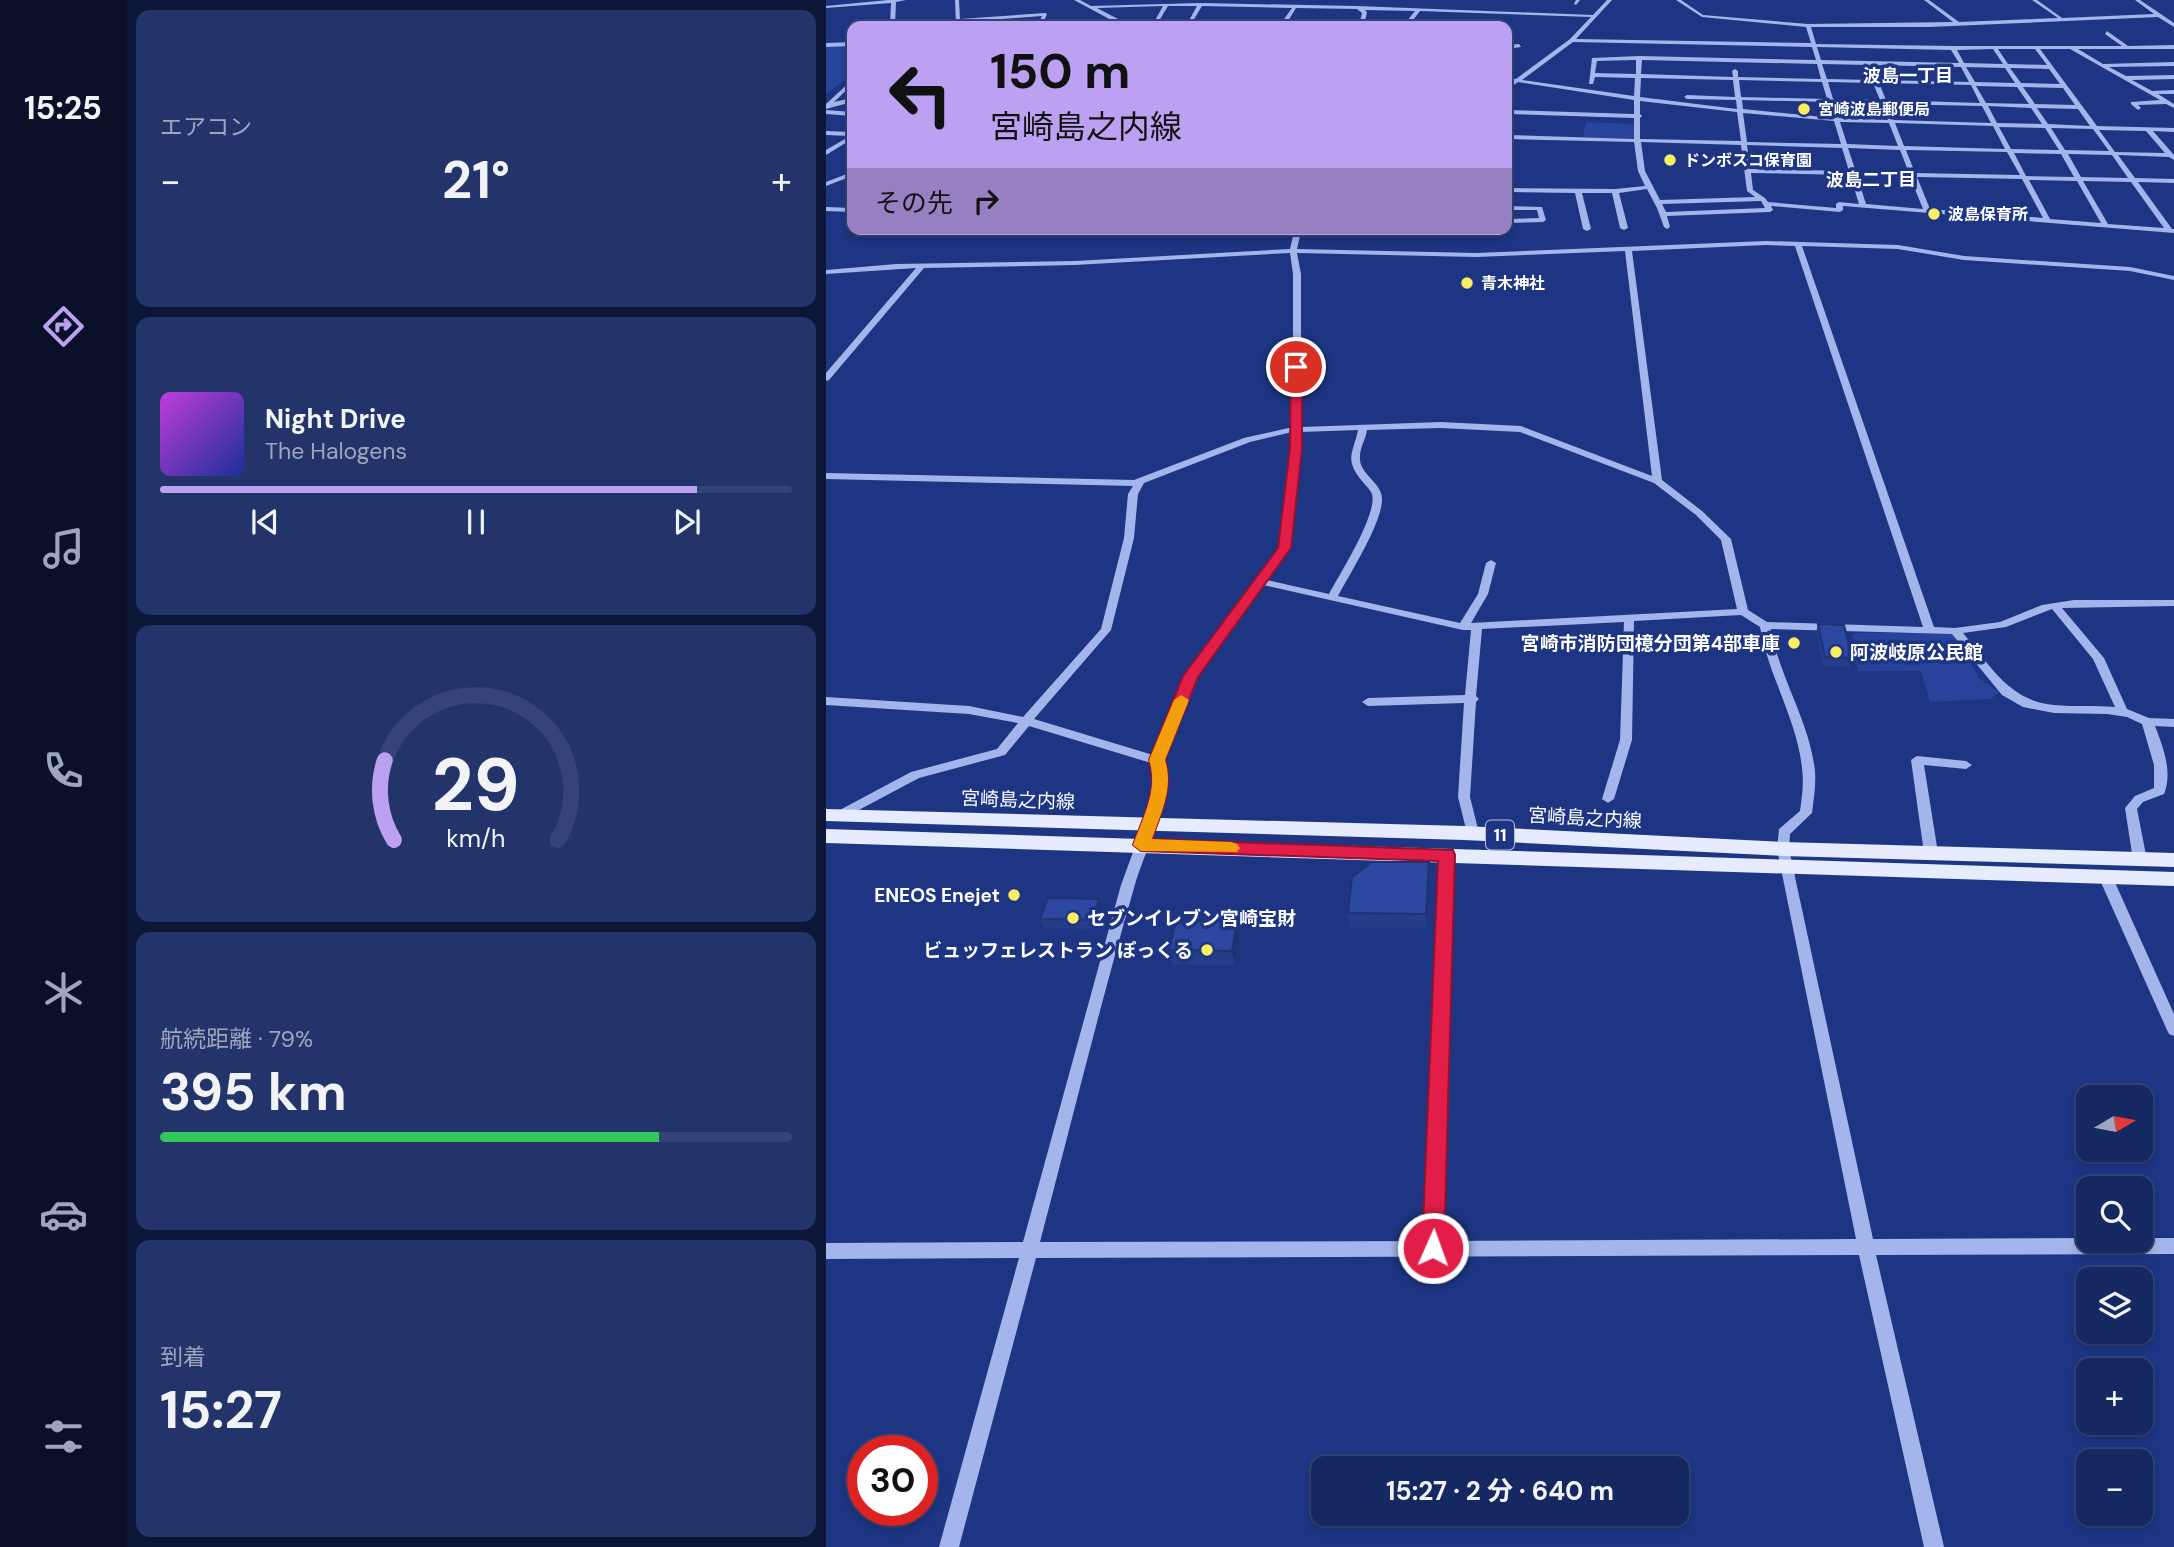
<!DOCTYPE html>
<html lang="ja">
<meta charset="utf-8">
<style>
body{margin:0;font-family:"DM Sans","Noto Sans JP",sans-serif;background:#23346b;color:#f1f3f6;height:100vh;display:flex;flex-direction:column;font-size:26px;white-space:nowrap}
*{box-sizing:border-box;margin:0}
p{font-size:23px;color:#9ea6be}
.icon{flex:none;width:38px;height:38px;fill:none;stroke:currentColor;stroke-width:2;stroke-linecap:round;stroke-linejoin:round}
.map{position:relative;flex:1;overflow:hidden}
.side{display:flex;flex-direction:column;gap:10px;padding:10px;background:#0c1636;width:700px}
.side>*{flex:none}
.guide{position:absolute;left:21px;top:21px;width:665px;height:214px;border-radius:14px;box-shadow:0 4px 10px #0003,0 0 0 2px #354477;background:#bca0f2;color:#111;overflow:hidden}
.needle{width:46px;rotate:80deg}
.controls{position:absolute;left:1250px;top:1085px;display:grid;gap:14px}
.controls a{display:grid;place-items:center;width:77px;height:77px;border-radius:14px;background:#162862;box-shadow:0 4px 10px #0003,0 0 0 2px #354477;font-size:35px}
.speed{position:absolute;left:21px;top:1435px;display:flex;gap:14px;font-size:35px;font-weight:700;text-align:center}
.speed>*{display:grid;place-content:center;width:91px;height:91px;border-radius:50%;background:#162862;box-shadow:0 4px 10px #0003,0 0 0 2px #354477;line-height:1}
.speed .limit{border:10px solid #d22;background:#fff;color:#111}
.pin{position:absolute;display:grid;place-items:center;width:60px;height:60px;color:#fff;margin:-30px;border:4px solid #fff;border-radius:50%;box-shadow:0 2px 7px #0007}
.me{position:absolute;width:77px;margin:-38px;rotate:2deg;stroke-linejoin:round;filter:drop-shadow(0 0 5px #0008)}
.turn{display:flex;align-items:center;gap:24px;height:147px;padding:0 28px;font-size:32px}
.turn .icon{width:91px;height:91px;stroke-width:2.5}
.turn b{display:block;font-size:49px;line-height:60px}
.then{display:flex;align-items:center;height:66px;padding:0 28px;background:#0003;gap:14px;font-size:26px}
.big{font-size:52px;font-weight:700;line-height:1.1}
.side .tile{flex:1;display:flex;flex-direction:column;justify-content:center;gap:10px;min-width:0;padding:0 24px;border-radius:14px;background:#23346b}
.side .dial{align-items:center;gap:0}
.dial svg{height:182px;overflow:visible;fill:none;stroke:#354477;stroke-width:7;stroke-linecap:round;text-anchor:middle}
.dial text{fill:#f1f3f6;stroke:none}
.song{display:flex;align-items:center;gap:21px}
.cover{width:84px;height:84px;border-radius:10px;background:linear-gradient(135deg,hsl(290 70% 55%),hsl(230 70% 35%))}
.played{height:7px;border-radius:4px;background:linear-gradient(90deg,#bca0f2 85%,#354477 85%)}
.keys{display:flex;justify-content:space-around;direction:ltr}
.heat{display:flex;justify-content:space-between;align-items:center;font-size:38px;direction:ltr}
.charge{height:10px;border-radius:5px;background:linear-gradient(90deg,#34c759 79%,#354477 0)}
.trip{position:absolute;left:485px;top:1456px;width:378px;height:70px;border-radius:14px;background:#162862;box-shadow:0 4px 10px #0003,0 0 0 2px #354477;font-weight:700;line-height:70px;text-align:center}
main{display:flex;flex:1;min-height:0}
.dock{display:flex;flex-direction:column;width:126px;justify-content:space-around;align-items:center;background:#091027;color:#9ea6be}
.dock .icon{width:49px;height:49px}
.dock .current{color:#bca0f2}
.dock b{font-size:32px;color:#f1f3f6}
.map>svg:first-child{display:block}
.green{fill:#27439c}
.lines{fill:none;stroke-linecap:round;stroke-linejoin:round}
.minor{fill:#a3b5ea;fill-rule:evenodd}
.major{fill:#e7ebfe;fill-rule:evenodd}
.wall{fill:#263e8a}
.shaded-wall{fill:#1f3271}
.building{fill:#2c48a1;stroke:#1f3271;stroke-width:2}
.route{fill:#e11d48;stroke:#92132f;stroke-width:2}
.slow{fill:#f59e0b}
.poi-dot{fill:#f9ed62;stroke:#1d3583;stroke-width:2.5}
.labels{text-anchor:middle;dominant-baseline:central;stroke-width:7;stroke-linejoin:round;paint-order:stroke}
.far-poi-label{font-size:16px;font-weight:bold;fill:#fff;stroke:#1d3583;text-anchor:start}
.far-neighbourhood-label{font-size:18px;font-weight:bold;fill:#fff;stroke:#1d3583}
.shield{fill:#1d3583;stroke:#bbc2da;stroke-width:2}
.shield-label{font-size:18px;font-weight:bold;fill:#fff}
.poi-label{font-size:19px;font-weight:bold;fill:#fff;stroke:#1d3583;text-anchor:end}
.street-label{font-size:19px;fill:#fff;stroke:#1d3583}
</style>
<main>
<nav class="dock">
<b>15:25</b>
<svg class="icon current" aria-label="directions" viewBox="0 0 24 24"><path d="M12 3l9 9-9 9-9-9zM9 14v-3h6M13 9l2 2-2 2"/></svg>
<svg class="icon" aria-label="music" viewBox="0 0 24 24"><path d="M9 18V5l10-2v13"/><circle cx="6" cy="18" r="3"/><circle cx="16" cy="16" r="3"/></svg>
<svg class="icon" aria-label="phone" viewBox="0 0 24 24"><path d="M5 4h4l2 5-3 2q2 4 5 5l2-3 5 2v4C11 20 4 13 5 4z"/></svg>
<svg class="icon" aria-label="climate" viewBox="0 0 24 24"><path d="M12 3v18M4 7l16 10M4 17L20 7"/></svg>
<svg class="icon" aria-label="car" viewBox="0 0 24 24"><path d="M5 17H2v-5l4-1 3-4h7l3 4 3 1v5h-3M9 17h6M6 11h13"/><circle cx="7" cy="17" r="2"/><circle cx="17" cy="17" r="2"/></svg>
<svg class="icon" aria-label="filters" viewBox="0 0 24 24"><path d="M4 7h16M4 17h16"/><circle cx="9" cy="7" r="2"/><circle cx="15" cy="17" r="2"/></svg>
</nav>
<section class="side">
<div class="tile"><p>エアコン</p>
<div class="heat"><a>−</a><b class="big">21°</b><a>+</a></div>
</div>
<div class="tile">
<div class="song"><i class="cover"></i><div><b>Night Drive</b><p>The Halogens</p></div></div>
<div class="played"></div>
<div class="keys"><svg class="icon" aria-label="previous" viewBox="0 0 24 24"><path d="M18 5L8 12l10 7zM5 5v14"/></svg><svg class="icon" aria-label="pause" viewBox="0 0 24 24"><path d="M8 5v14M16 5v14"/></svg><svg class="icon" aria-label="next" viewBox="0 0 24 24"><path d="M6 5l10 7-10 7zM19 5v14"/></svg></div>
</div>
<div class="tile dial"><svg viewBox="0 0 100 80">
<path d="M14 69A42 42 0 1 1 86 69"/>
<path d="M14 69A42 42 0 0 1 10 34" stroke="#bca0f2"/>
<text x="50" y="56" font-size="32" font-weight="700">29</text>
<text x="50" y="72" font-size="11">km/h</text>
</svg></div>
<div class="tile"><p>航続距離 · 79%</p><b class="big">395 km</b><div class="charge"></div></div>
<div class="tile"><p>到着</p><b class="big">15:27</b></div>
</section>
<div class="map">
<svg width="1348" height="1547" viewBox="0 0 1348 1547">
<rect width="100%" height="100%" fill="#1d3583"/>
<!-- green -->
<g class="green">
<polygon points="26,45 26,74 0,94 0,46"/>
<polygon points="760,122 810,124 808,139 757,137"/>
<polygon points="1033,633 1126,633 1154,679 1173,692 1165,699 1104,702 1095,671 1032,671 1027,635"/>
</g>
<g class="lines">
<!-- minor -->
<g class="minor">
<polygon points="62,0 80,0 70,2 69,26 64,26 65,3 0,8 0,6"/>
<polygon points="129,0 133,0 134,19 219,13 221,14 216,26 211,26 216,16 134,22 134,26 130,26"/>
<path d="M 248,0 L 254,0 L 265,6 L 374,3 L 531,6 L 767,15 L 781,0 L 786,0 L 750,39 L 985,43 L 980,27 L 876,17 L 850,0 L 855,0 L 877,15 L 982,24 L 1127,22 L 1098,0 L 1103,0 L 1133,22 L 1232,18 L 1206,0 L 1211,0 L 1236,18 L 1328,14 L 1309,0 L 1314,0 L 1348,23 L 1348,27 L 1332,17 L 1103,27 L 985,27 L 990,44 L 1127,46 L 1296,46 L 1279,34 L 1281,31 L 1302,46 L 1348,45 L 1348,49 L 1252,49 L 1277,64 L 1348,62 L 1348,66 L 1283,67 L 1300,76 L 1348,75 L 1348,79 L 1306,80 L 1326,91 L 1348,90 L 1348,94 L 1332,94 L 1348,104 L 1348,108 L 1340,104 L 1312,105 L 1315,108 L 1312,110 L 1305,104 L 1305,102 L 1334,100 L 1244,49 L 1214,49 L 1271,126 L 1348,128 L 1348,132 L 1327,131 L 1348,155 L 1348,160 L 1343,157 L 1292,155 L 1309,178 L 1348,179 L 1348,183 L 1312,182 L 1346,229 L 1348,229 L 1348,233 L 1017,206 L 1017,210 L 1014,212 L 945,206 L 947,210 L 944,212 L 841,216 L 844,227 L 841,229 L 838,227 L 831,208 L 821,189 L 793,193 L 802,228 L 798,230 L 794,228 L 786,193 L 756,193 L 765,229 L 761,231 L 757,229 L 749,193 L 681,192 L 681,188 L 789,189 L 819,186 L 812,171 L 808,142 L 681,139 L 681,135 L 808,139 L 808,118 L 681,114 L 681,110 L 808,114 L 808,100 L 692,82 L 681,90 L 681,86 L 686,81 L 681,81 L 681,77 L 690,79 L 744,39 L 765,17 L 594,11 L 584,24 L 602,26 L 577,26 L 589,11 L 539,10 L 541,12 L 538,26 L 533,26 L 536,13 L 531,9 L 470,8 L 459,26 L 456,26 L 454,25 L 466,8 L 376,6 L 364,26 L 360,26 L 371,6 L 342,6 L 330,26 L 326,26 L 337,6 L 271,8 L 294,20 L 316,26 L 294,23 L 259,24 L 261,21 L 287,21 ZM 747,42 L 986,47 L 990,60 L 813,56 L 766,58 L 763,84 L 767,84 L 769,77 L 809,78 L 808,96 L 696,80 ZM 991,47 L 1125,50 L 1133,63 L 995,60 ZM 1167,49 L 1177,64 L 1138,63 L 1131,50 ZM 1172,49 L 1209,49 L 1221,65 L 1182,64 ZM 810,60 L 810,74 L 769,73 L 771,61 ZM 816,60 L 991,64 L 995,79 L 912,77 L 912,71 L 909,69 L 906,71 L 907,77 L 815,74 ZM 996,64 L 1135,67 L 1143,82 L 1052,80 L 1047,73 L 1044,75 L 1046,80 L 1001,79 ZM 1140,67 L 1179,68 L 1189,83 L 1149,82 ZM 1184,68 L 1223,69 L 1234,84 L 1195,83 ZM 815,78 L 907,80 L 909,97 L 861,95 L 858,97 L 861,99 L 910,100 L 911,109 L 814,97 ZM 913,80 L 996,82 L 1001,99 L 915,97 ZM 1002,82 L 1047,83 L 1054,100 L 1007,99 ZM 1053,83 L 1145,85 L 1154,103 L 1060,100 ZM 1150,86 L 1191,87 L 1203,104 L 1160,103 ZM 1197,87 L 1237,88 L 1249,105 L 1209,104 ZM 916,100 L 1002,102 L 1007,118 L 917,109 ZM 814,101 L 911,112 L 915,141 L 814,139 L 814,118 L 816,116 L 814,114 ZM 1008,102 L 1056,104 L 1062,120 L 1013,118 ZM 1061,104 L 1156,106 L 1165,123 L 1068,120 ZM 1162,106 L 1205,108 L 1216,124 L 1171,123 ZM 1211,108 L 1252,109 L 1264,126 L 1222,124 ZM 917,113 L 1008,121 L 1015,144 L 921,142 ZM 1014,122 L 1063,123 L 1072,146 L 1021,144 ZM 1069,123 L 1167,126 L 1179,149 L 1078,146 ZM 1173,127 L 1219,128 L 1233,150 L 1185,149 ZM 1225,128 L 1267,129 L 1283,151 L 1239,150 ZM 1273,130 L 1320,131 L 1339,153 L 1289,152 ZM 815,142 L 915,145 L 921,191 L 929,197 L 834,200 L 819,171 ZM 921,145 L 1016,148 L 1023,171 L 924,169 ZM 1022,148 L 1074,150 L 1083,173 L 1030,172 ZM 1080,150 L 1181,152 L 1194,175 L 1089,173 ZM 1188,153 L 1235,154 L 1248,177 L 1200,176 ZM 1242,154 L 1286,155 L 1302,178 L 1255,177 ZM 925,173 L 1024,175 L 1033,204 L 1013,202 L 1010,204 L 1010,208 L 942,202 L 939,198 L 927,190 ZM 1031,176 L 1084,177 L 1097,209 L 1040,204 ZM 1091,177 L 1196,179 L 1217,218 L 1104,209 ZM 1203,180 L 1251,181 L 1275,223 L 1224,219 ZM 1257,181 L 1305,182 L 1338,228 L 1282,224 ZM 935,201 L 939,208 L 840,212 L 836,204 Z"/>
<polygon points="750,0 754,0 750,5 748,4"/>
<polygon points="26,42 26,46 0,47 0,43"/>
<polygon points="693,44 695,47 681,49 681,45"/>
<polygon points="26,80 26,85 8,102 26,98 26,102 0,109 0,104"/>
<polygon points="0,110 26,112 26,116 0,114"/>
<polygon points="0,131 26,132 26,139 0,155 0,150 24,136 0,135"/>
<polygon points="681,164 684,166 684,169 681,171"/>
<polygon points="26,172 26,176 0,186 0,182"/>
<polygon points="681,206 716,207 720,220 717,222 681,223 681,219 713,218 711,210 681,210"/>
<polygon points="0,207 26,208 26,212 0,211"/>
<path d="M 288,229 L 469,232 L 469,229 L 476,229 L 476,232 L 543,232 L 545,233 L 545,235 L 474,236 L 471,249 L 650,253 L 940,241 L 1072,245 L 1138,256 L 1304,267 L 1348,276 L 1348,280 L 1304,271 L 1138,260 L 1072,249 L 976,246 L 1108,627 L 1129,628 L 1174,622 L 1216,605 L 1248,600 L 1348,600 L 1348,606 L 1236,608 L 1278,658 L 1301,709 L 1323,718 L 1348,719 L 1348,727 L 1329,726 C 1337,747 1347,772 1338,794 L 1317,802 L 1311,809 L 1321,860 L 1319,863 L 1309,863 L 1307,860 L 1299,808 L 1309,796 L 1328,788 L 1328,765 L 1316,724 L 1301,717 L 1281,714 L 1228,713 L 1197,707 L 1176,695 L 1126,634 L 945,629 C 953,676 981,717 988,764 C 991,780 988,797 986,813 L 964,834 L 963,849 L 1047,1239 L 1262,1238 L 1262,1241 L 1314,1241 L 1314,1238 L 1348,1238 L 1348,1254 L 1050,1255 L 1118,1547 L 1098,1547 L 1033,1255 L 210,1258 L 133,1547 L 113,1547 L 193,1258 L 0,1259 L 0,1243 L 197,1242 L 295,885 L 324,806 L 328,774 L 325,763 L 203,726 L 179,755 L 93,778 L 14,820 L 8,815 L 10,812 L 85,772 L 171,749 L 192,723 L 143,714 L 0,705 L 0,697 L 143,706 L 197,717 L 275,629 L 298,538 L 302,494 L 307,486 L 0,479 L 0,473 L 308,480 L 418,438 L 467,427 L 467,274 L 464,253 L 249,265 L 98,268 L 3,380 L 0,381 L 0,373 L 90,268 L 0,274 L 0,270 L 70,264 L 249,261 L 464,249 L 467,236 L 313,235 ZM 940,245 L 969,246 L 1097,627 L 941,622 L 922,610 L 905,539 L 876,511 L 836,480 L 806,251 ZM 799,251 L 826,476 L 695,426 L 615,422 L 475,427 L 475,274 L 471,253 L 650,257 ZM 615,428 L 694,432 L 828,483 L 870,515 L 895,540 L 911,609 L 645,623 L 662,594 L 670,563 L 665,560 L 660,563 L 652,594 L 634,623 L 512,596 C 524,573 557,522 556,498 C 555,481 532,474 534,456 C 534,447 540,439 541,430 ZM 532,430 C 527,454 518,459 536,481 C 539,485 544,489 546,494 C 552,514 513,575 503,594 L 441,580 L 464,548 L 475,432 ZM 466,432 L 454,548 L 358,676 L 327,755 L 208,719 L 285,630 L 308,538 L 312,494 L 318,483 L 424,442 ZM 437,585 L 637,630 L 645,630 L 639,695 L 542,698 L 536,702 L 542,706 L 638,703 L 632,797 L 641,833 L 642,836 L 652,836 L 653,833 L 644,797 L 650,702 L 653,699 L 650,696 L 656,629 L 798,622 L 794,740 L 776,799 L 782,803 L 788,799 L 806,740 L 808,621 L 915,615 L 934,627 C 942,675 971,719 976,768 C 978,782 976,797 974,811 L 953,829 L 951,849 L 1030,1239 L 616,1241 L 628,855 L 626,852 L 616,852 L 614,855 L 599,1241 L 214,1242 C 245,1124 274,1005 308,888 C 320,845 346,806 337,760 L 369,677 ZM 1226,609 L 1267,659 L 1289,707 C 1269,705 1249,707 1228,705 C 1183,701 1164,665 1137,633 L 1180,627 Z"/>
<polygon points="667,229 675,229 675,231 669,232"/>
<polygon points="1091,756 1140,761 1146,765 1140,769 1098,765 1112,853 1110,856 1100,856 1098,853 1085,760"/>
<polygon points="1280,873 1285,874 1287,878 1348,1014 1348,1036 1343,1034 1341,1030 1273,878 1275,874"/>
</g>
<!-- major -->
<g class="major">
<polygon points="0,809 638,826 957,842 1348,853 1348,867 957,856 638,840 0,821"/>
<polygon points="0,829 1348,872 1348,886 0,843"/>
</g>
</g>
<!-- wall -->
<g class="wall">
<polygon points="992,624 1026,658 1024,667 997,666 990,633"/>
<polygon points="603,862 604,877 601,928 523,928 522,913"/>
<polygon points="273,899 276,908 269,929 218,928 214,919"/>
<polygon points="411,921 414,935 409,965 347,965 343,950"/>
</g>
<!-- shaded-wall -->
<g class="shaded-wall">
<polygon points="603,862 604,877 601,928 600,914"/>
<polygon points="273,899 276,908 269,929 266,920"/>
<polygon points="411,921 414,935 409,965 406,951"/>
</g>
<!-- building -->
<g class="building">
<polygon points="992,624 1018,625 1026,658 999,657"/>
<polygon points="546,862 603,862 600,914 522,913 526,877"/>
<polygon points="222,898 273,899 266,920 214,919"/>
<polygon points="350,920 411,921 406,951 343,950"/>
</g>
<!-- route -->
<path class="route" d="M 470,364 L 476,367 L 476,448 L 465,548 L 372,677 L 339,760 C 348,788 335,813 326,839 L 627,850 L 629,855 L 618,1248 L 614,1256 L 607,1259 L 599,1256 L 596,1248 L 612,861 L 315,851 L 307,845 C 317,817 333,789 323,760 L 357,676 L 452,548 L 464,448 L 465,367 Z"/>
<!-- slow -->
<path class="slow" d="M 355,695 L 363,700 L 339,760 C 348,788 335,813 326,839 L 405,842 L 411,844 L 414,848 L 411,852 L 315,851 L 307,845 C 317,817 333,789 323,760 L 348,700 Z"/>
<!-- markers -->
<g class="poi-dot">
<circle cx="978" cy="109" r="7"/>
<circle cx="844" cy="160" r="7"/>
<circle cx="1108" cy="214" r="7"/>
<circle cx="641" cy="283" r="7"/>
<circle cx="968" cy="643" r="7"/>
<circle cx="1010" cy="652" r="7"/>
<circle cx="188" cy="895" r="7"/>
<circle cx="247" cy="918" r="7"/>
<circle cx="381" cy="950" r="7"/>
</g>
<g class="labels">
<!-- far-poi labels -->
<g class="far-poi-label">
<text x="992" y="109">宮崎波島郵便局</text>
<text x="858" y="160">ドンボスコ保育園</text>
<text x="1122" y="214">波島保育所</text>
<text x="655" y="283">青木神社</text>
</g>
<!-- far-neighbourhood labels -->
<g class="far-neighbourhood-label">
<text x="1082" y="76">波島一丁目</text>
<text x="1045" y="180">波島二丁目</text>
</g>
<!-- shield labels -->
<rect class="shield" x="660" y="820.5" width="28" height="29" rx="5"/>
<g class="shield-label">
<text x="674" y="835">11</text>
</g>
<!-- poi labels -->
<g class="poi-label">
<text x="954" y="643">宮崎市消防団檍分団第4部車庫</text>
<text x="1024" y="652" text-anchor="start">阿波岐原公民館</text>
<text x="174" y="895">ENEOS Enejet</text>
<text x="261" y="918" text-anchor="start">セブンイレブン宮崎宝財</text>
<text x="367" y="950">ビュッフェレストラン ぽっくる</text>
</g>
<!-- street labels -->
<g class="street-label">
<text transform="translate(192 800) rotate(2)">宮崎島之内線</text>
<text transform="translate(759 818) rotate(3)">宮崎島之内線</text>
</g>
</g>
</svg>
<div class="controls">
<a><svg class="needle" viewBox="-14 -14 28 28"><path d="M0-13l5 13h-10z" fill="#e53935"/><path d="M0 13l5-13h-10z" fill="#9ea6be"/></svg></a>
<a><svg class="icon" aria-label="search" viewBox="0 0 24 24"><circle cx="10" cy="10" r="6"/><path d="M15 15l6 6"/></svg></a>
<a><svg class="icon" aria-label="layers" viewBox="0 0 24 24"><path d="M12 4l9 5-9 5-9-5zM3 14l9 5 9-5"/></svg></a>
<a>+</a>
<a>−</a>
</div>
<div class="speed"><div class="limit">30</div></div>
<div class="pin" style="left:470px;top:367px;background:#d93025"><svg class="icon" aria-label="arrive" viewBox="0 0 24 24"><path d="M6 21V4h12l-3 4 3 4H6"/></svg></div>
<svg class="me" style="left:607px;top:1248px" viewBox="-20 -20 40 40"><circle r="17" fill="#e11d48" stroke="#fff" stroke-width="3"/><path d="M0-11L8 9 0 5-8 9z" fill="#fff"/></svg>
<div class="trip">15:27 · 2 分 · 640 m</div>
<div class="guide">
<div class="turn"><svg class="icon" aria-label="left" viewBox="0 0 24 24"><path d="M17 20v-9H6M10 6l-5 5 5 5"/></svg><div><b>150 m</b>宮崎島之内線</div></div>
<div class="then">その先<svg class="icon" aria-label="right" viewBox="0 0 24 24"><path d="M7 20v-9h11M14 6l5 5-5 5"/></svg></div>
</div>
</div>
</main>
